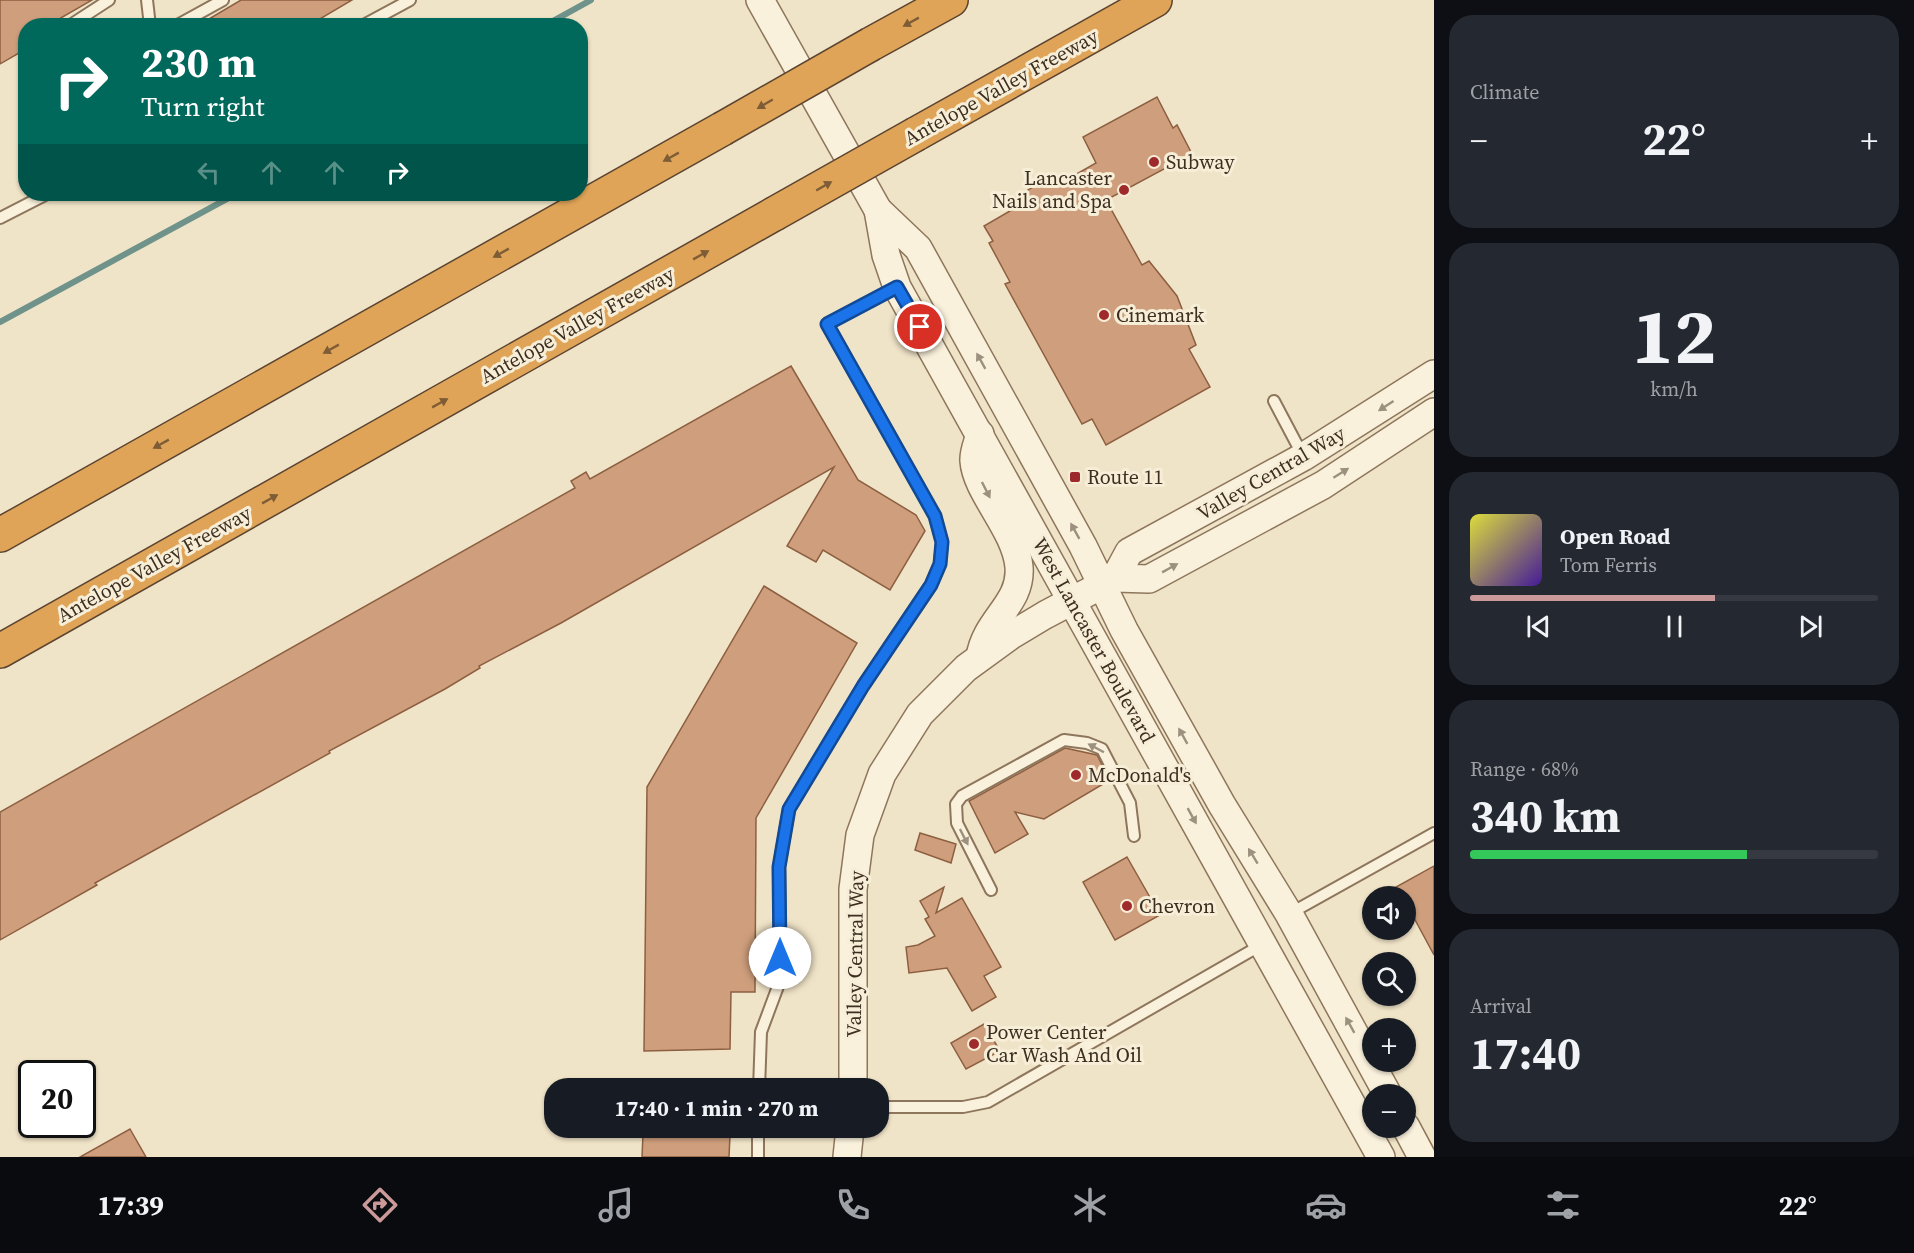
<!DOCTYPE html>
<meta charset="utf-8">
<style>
body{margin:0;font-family:"Source Serif 4",serif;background:#242831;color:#f1f3f6;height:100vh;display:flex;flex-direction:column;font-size:22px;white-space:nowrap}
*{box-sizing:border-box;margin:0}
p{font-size:20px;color:#9ea1a6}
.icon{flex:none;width:33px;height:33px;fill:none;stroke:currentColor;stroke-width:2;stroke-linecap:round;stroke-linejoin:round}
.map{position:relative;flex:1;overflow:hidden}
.panel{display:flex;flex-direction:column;gap:15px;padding:15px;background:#0d0f14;width:480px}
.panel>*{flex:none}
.guide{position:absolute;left:18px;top:18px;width:570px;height:183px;border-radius:24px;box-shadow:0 2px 4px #0004;background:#00695c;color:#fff;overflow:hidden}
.controls{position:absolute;left:1362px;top:886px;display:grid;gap:12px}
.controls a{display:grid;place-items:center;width:54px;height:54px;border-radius:50%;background:#171b24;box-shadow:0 2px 4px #0004;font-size:30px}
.speed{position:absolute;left:18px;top:1060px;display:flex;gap:12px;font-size:30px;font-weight:700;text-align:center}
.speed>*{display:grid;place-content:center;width:78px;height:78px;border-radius:50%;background:#171b24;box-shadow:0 2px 4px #0004;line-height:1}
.speed .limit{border:3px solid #111;border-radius:9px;background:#fff;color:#111}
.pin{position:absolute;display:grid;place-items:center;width:51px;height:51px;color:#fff;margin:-26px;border:3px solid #fff;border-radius:50%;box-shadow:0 2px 6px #0007}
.me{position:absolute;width:66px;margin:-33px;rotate:0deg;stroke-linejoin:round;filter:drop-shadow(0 0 4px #0008)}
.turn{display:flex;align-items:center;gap:21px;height:126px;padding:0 24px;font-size:27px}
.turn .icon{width:78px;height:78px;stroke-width:2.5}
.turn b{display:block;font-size:42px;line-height:51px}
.lanes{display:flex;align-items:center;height:57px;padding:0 24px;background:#0003;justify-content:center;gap:30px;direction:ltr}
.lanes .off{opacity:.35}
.big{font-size:45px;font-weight:700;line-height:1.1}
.panel .card{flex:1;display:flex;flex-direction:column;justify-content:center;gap:9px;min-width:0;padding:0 21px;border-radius:24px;background:#242831}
.panel .dial{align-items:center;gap:0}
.dial b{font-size:78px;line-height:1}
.song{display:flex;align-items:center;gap:18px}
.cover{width:72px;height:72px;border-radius:9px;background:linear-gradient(135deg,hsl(60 70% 55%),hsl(260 70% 35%))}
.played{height:6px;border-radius:3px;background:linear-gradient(90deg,#cc999b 60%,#363941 60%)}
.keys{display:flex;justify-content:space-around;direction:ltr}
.heat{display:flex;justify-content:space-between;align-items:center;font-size:33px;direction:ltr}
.charge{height:9px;border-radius:4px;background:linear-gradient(90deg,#34c759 68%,#363941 0)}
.trip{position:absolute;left:544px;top:1078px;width:345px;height:60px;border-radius:24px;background:#171b24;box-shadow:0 2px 4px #0004;font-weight:700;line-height:60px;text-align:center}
.menu{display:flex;height:96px;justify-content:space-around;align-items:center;background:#090b0e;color:#9ea1a6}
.menu .icon{width:42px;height:42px}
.menu .selected{color:#cc999b}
.menu b{font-size:27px;color:#f1f3f6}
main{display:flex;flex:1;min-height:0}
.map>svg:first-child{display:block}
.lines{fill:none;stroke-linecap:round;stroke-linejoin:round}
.stream{stroke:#6f938a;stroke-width:6}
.building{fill:#cf9f7d;stroke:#8d5f41;stroke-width:1.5}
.service-casing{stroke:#8d765c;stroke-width:14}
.tertiary-casing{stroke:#8d765c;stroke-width:30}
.motorway-casing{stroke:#5b4430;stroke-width:36}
.service{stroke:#faf1dc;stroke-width:10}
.tertiary{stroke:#faf1dc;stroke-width:27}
.motorway{stroke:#e0a458;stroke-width:33}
.motorway-bridge-casing{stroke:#5b4430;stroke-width:36;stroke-linecap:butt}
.motorway-bridge{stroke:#e0a458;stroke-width:33}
.oneway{fill:#7e5d36}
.oneway2{fill:#9c907e}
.route-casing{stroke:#114b97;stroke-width:15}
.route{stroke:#1a73e8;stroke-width:10}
.poi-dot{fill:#9e2a2b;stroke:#f7eed8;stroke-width:2}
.labels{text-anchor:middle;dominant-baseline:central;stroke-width:6;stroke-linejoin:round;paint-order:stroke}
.street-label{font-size:20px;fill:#3d2e20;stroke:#f7eed8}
.poi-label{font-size:20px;fill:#3d2e20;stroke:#f7eed8;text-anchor:start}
</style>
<main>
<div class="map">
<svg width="1434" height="1157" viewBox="0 0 1434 1157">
<rect width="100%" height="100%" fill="#f0e4c8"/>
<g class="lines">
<!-- stream -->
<g class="stream">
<polyline points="544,26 591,0"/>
<polyline points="0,322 236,194"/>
</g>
</g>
<!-- building -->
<g class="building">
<polygon points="0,0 92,0 47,26 26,26 26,49 0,64"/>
<polygon points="241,0 352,0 308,26 197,26"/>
<polygon points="1157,97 1173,128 1177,125 1192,154 1106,200 1142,265 1149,261 1177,296 1196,345 1189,349 1210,387 1106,445 1092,419 1082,424 1005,284 1010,282 989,243 993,241 984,226 1010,211 1005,203 1056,174 1061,183 1096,163 1083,137"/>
<polygon points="791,366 858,480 916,515 925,531 890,590 823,550 816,562 787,546 834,467 561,623 479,666 480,668 445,689 329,751 330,753 95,883 97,885 0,940 0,812 575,488 571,481 586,472 590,479"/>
<polygon points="764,586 857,643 756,818 755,992 731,992 730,1049 644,1051 647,787"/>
<polygon points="1065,748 1097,755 1110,780 1044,819 1015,812 1028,834 995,853 969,801"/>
<polygon points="920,833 956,844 951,863 915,850"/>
<polygon points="1127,857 1160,915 1115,940 1083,882"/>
<polygon points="1434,866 1434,955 1406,903 1406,897 1402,897 1396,887"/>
<polygon points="944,887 936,913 962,898 1001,967 984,976 996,997 972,1011 947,968 909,973 906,947 918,945 935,936 925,919 929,917 920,901"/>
<polygon points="984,1024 1000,1051 966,1069 951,1043"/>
<polygon points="130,1129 146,1157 80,1157"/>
<polygon points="643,1134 730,1135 729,1157 642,1157"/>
</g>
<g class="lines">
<!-- service casing -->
<g class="service-casing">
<g id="service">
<polyline points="147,0 150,26"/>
<polyline points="69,26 109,0"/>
<polyline points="176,26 223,0"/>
<polyline points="362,26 410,0"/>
<polyline points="0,218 47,194"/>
<polyline points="1274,401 1303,456"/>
<polyline points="991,890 957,823 956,804 962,796 1064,740 1087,743 1102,749 1130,803 1134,836"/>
<polyline points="1289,914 1434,833"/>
<polyline points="759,1089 761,1032 780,981 779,867 789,809 863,686 931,585 940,564 942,542 935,516 827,324 897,287"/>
<polyline points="879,1107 963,1107 988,1102 1263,944"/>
<polyline points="758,1157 758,1128"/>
</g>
</g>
<!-- tertiary casing -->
<g class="tertiary-casing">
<g id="tertiary">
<polyline points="760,0 878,210 918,248 1083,546 1124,630 1222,805 1289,914 1388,1095"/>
<polyline points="878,210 886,255 897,287 1381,1157"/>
<path d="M 980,434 C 978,442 973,453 974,461 C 976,492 1016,530 1019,567 C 1022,604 986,619 980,657"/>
<polyline points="1115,578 1129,552 1303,457 1434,374"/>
<polyline points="853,1089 853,889 860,835 882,774 920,714 966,668 1010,636 1045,615 1115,578 1149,579 1323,485 1434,412"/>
<polyline points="1406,1127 1422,1157"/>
<polyline points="847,1157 850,1128"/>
</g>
</g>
<!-- motorway casing -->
<g class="motorway-casing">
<g id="motorway">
<polyline points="871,44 951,0"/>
<polyline points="916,134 1155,0"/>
<polyline points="0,535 722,129"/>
<polyline points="0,651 774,214"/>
</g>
</g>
<!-- service -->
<use href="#service" class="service"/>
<!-- tertiary -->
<use href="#tertiary" class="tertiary"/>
<!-- motorway -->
<use href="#motorway" class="motorway"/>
<!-- motorway-bridge casing -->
<g class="motorway-bridge-casing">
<g id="motorway-bridge">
<polyline points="722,129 871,44"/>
<polyline points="774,214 916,134"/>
</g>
</g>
<!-- motorway-bridge -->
<use href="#motorway-bridge" class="motorway-bridge"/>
</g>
<!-- one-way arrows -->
<defs><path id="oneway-solid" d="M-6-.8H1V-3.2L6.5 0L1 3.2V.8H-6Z" transform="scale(1.5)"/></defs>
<g class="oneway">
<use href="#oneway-solid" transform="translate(911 22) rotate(151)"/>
<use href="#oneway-solid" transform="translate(765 104) rotate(150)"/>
<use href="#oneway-solid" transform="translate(671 157) rotate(151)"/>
<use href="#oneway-solid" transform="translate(824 186) rotate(-30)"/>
<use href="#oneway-solid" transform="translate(501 253) rotate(151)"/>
<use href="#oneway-solid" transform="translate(701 255) rotate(-29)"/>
<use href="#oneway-solid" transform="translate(331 349) rotate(151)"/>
<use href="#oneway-solid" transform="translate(440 403) rotate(-29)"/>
<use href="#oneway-solid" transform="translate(161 444) rotate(151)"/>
<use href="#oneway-solid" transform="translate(270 499) rotate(-29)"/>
</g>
<g class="oneway2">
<use href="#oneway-solid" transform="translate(981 361) rotate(-119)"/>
<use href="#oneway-solid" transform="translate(1386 406) rotate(147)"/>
<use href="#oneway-solid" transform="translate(1341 473) rotate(-32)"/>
<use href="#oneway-solid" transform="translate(986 490) rotate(63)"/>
<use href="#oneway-solid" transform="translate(1075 531) rotate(-119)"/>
<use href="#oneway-solid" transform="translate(1170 568) rotate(-29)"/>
<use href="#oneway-solid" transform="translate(1183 736) rotate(-119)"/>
<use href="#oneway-solid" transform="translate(1096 748) rotate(-152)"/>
<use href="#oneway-solid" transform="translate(1192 816) rotate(61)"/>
<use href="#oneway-solid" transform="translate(964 837) rotate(63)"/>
<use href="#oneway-solid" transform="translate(1253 856) rotate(-121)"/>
<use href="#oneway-solid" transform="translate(1350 1025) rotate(-119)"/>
</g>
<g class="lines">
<!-- route casing -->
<g class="route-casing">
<polyline id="route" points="780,958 779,867 789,809 863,686 931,585 940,564 942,542 935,516 827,324 897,287 920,327"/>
</g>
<!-- route -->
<use href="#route" class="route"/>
</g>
<!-- markers -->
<g class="poi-dot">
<circle cx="1154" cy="162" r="6"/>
<circle cx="1124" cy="190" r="6"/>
<circle cx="1104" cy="315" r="6"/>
<rect x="1069" y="471" width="12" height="12" rx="3"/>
<circle cx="1076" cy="775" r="6"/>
<circle cx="1127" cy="906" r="6"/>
<circle cx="974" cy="1044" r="6"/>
</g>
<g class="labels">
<!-- street labels -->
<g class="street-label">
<text transform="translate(1001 87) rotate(-29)">Antelope Valley Freeway</text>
<text transform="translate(577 325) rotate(-29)">Antelope Valley Freeway</text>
<text transform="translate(1271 473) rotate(-30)">Valley Central Way</text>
<text transform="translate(154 564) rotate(-29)">Antelope Valley Freeway</text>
<text transform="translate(1094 640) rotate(61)">West Lancaster Boulevard</text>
<text transform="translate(855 954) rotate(-89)">Valley Central Way</text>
</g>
<!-- poi labels -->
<g class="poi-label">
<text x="1166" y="162">Subway</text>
<text x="1112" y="178" text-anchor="end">Lancaster<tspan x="1112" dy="23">Nails and Spa</tspan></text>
<text x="1116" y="315">Cinemark</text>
<text x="1087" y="477">Route 11</text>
<text x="1088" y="775">McDonald's</text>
<text x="1139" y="906">Chevron</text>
<text x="986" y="1032">Power Center<tspan x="986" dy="23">Car Wash And Oil</tspan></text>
</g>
</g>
</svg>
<div class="controls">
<a><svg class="icon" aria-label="sound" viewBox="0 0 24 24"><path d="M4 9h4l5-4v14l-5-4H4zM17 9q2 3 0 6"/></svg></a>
<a><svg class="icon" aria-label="search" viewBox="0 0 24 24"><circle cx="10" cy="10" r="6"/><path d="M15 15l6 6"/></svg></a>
<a>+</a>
<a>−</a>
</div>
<div class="speed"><div class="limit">20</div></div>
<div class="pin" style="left:920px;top:327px;background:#d93025"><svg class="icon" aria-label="arrive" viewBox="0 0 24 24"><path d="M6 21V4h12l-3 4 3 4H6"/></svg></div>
<svg class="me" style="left:780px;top:958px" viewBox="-20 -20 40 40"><circle r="19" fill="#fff"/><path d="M0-13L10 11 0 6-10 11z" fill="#1a73e8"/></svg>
<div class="trip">17:40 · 1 min · 270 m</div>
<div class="guide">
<div class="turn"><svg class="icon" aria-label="right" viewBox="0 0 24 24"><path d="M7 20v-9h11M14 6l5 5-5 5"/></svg><div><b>230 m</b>Turn right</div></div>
<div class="lanes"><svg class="icon off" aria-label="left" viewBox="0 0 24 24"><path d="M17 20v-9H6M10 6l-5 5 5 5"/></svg><svg class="icon off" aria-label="ahead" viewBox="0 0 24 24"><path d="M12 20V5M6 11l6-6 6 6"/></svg><svg class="icon off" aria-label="ahead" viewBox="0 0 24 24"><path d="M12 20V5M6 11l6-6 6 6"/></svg><svg class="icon" aria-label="right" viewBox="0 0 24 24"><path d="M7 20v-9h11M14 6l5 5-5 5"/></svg></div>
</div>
</div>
<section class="panel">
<div class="card"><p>Climate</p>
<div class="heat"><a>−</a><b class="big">22°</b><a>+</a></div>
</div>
<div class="card dial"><b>12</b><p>km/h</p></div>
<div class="card">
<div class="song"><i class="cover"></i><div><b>Open Road</b><p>Tom Ferris</p></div></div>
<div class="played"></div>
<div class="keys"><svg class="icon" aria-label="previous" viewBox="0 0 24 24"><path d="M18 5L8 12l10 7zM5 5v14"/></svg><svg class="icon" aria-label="pause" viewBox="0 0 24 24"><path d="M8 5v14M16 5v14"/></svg><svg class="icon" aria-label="next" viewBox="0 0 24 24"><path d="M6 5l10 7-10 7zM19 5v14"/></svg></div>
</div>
<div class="card"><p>Range · 68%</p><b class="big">340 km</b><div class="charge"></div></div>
<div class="card"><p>Arrival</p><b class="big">17:40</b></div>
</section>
</main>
<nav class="menu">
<b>17:39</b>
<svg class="icon selected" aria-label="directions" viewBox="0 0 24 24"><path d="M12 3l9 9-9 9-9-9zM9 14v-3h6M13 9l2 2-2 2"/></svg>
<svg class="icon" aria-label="music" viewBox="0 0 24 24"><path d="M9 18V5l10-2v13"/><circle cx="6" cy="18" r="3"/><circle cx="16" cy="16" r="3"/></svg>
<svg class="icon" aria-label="phone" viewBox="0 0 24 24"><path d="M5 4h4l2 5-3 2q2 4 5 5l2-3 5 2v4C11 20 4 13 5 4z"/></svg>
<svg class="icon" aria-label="climate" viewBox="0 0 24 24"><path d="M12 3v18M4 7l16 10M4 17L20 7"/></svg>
<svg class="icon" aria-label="car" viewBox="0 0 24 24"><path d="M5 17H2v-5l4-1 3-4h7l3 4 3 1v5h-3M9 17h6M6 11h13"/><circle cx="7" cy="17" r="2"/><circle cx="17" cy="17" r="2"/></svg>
<svg class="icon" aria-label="filters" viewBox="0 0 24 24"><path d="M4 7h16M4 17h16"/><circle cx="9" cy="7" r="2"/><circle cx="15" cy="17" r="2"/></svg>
<b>22°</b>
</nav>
